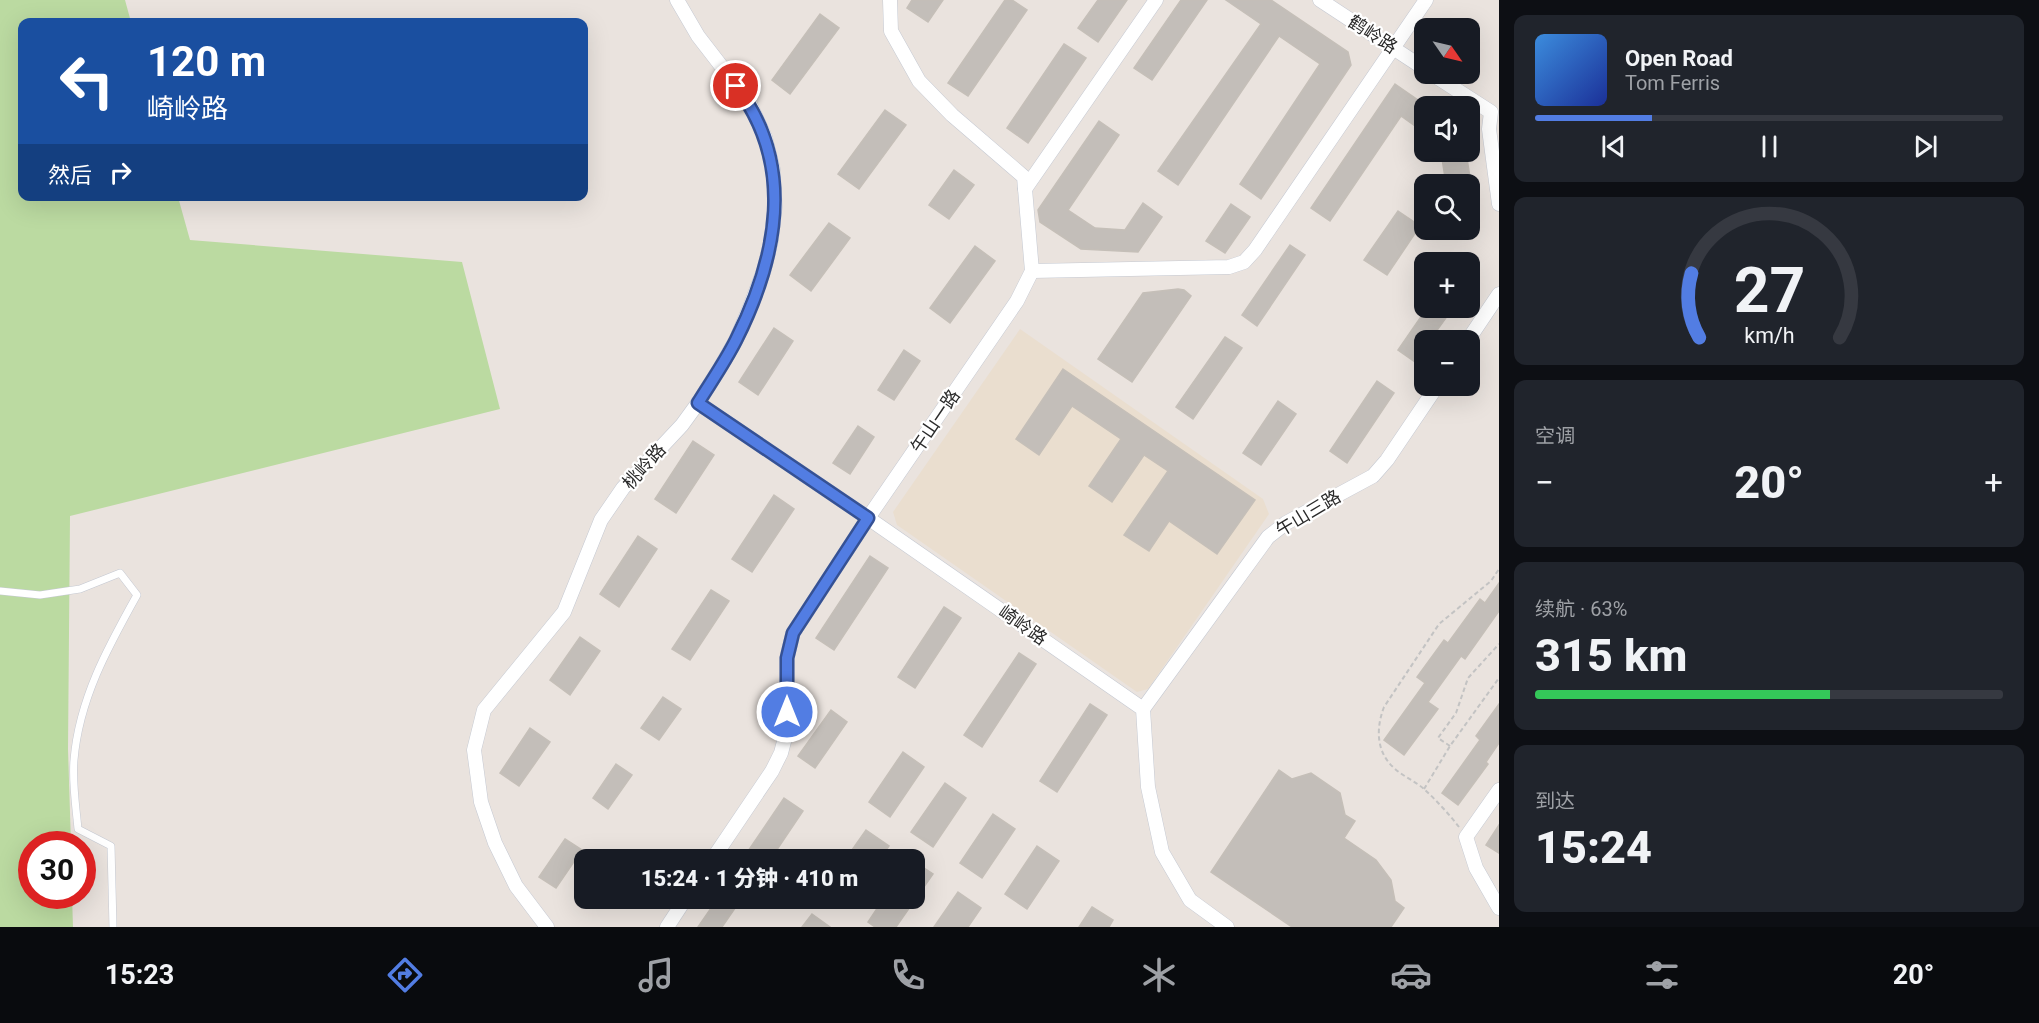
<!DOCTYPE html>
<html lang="zh">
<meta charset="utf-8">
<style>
body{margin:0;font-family:Roboto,"Noto Sans SC",sans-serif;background:#20242c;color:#f1f3f6;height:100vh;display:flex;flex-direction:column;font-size:22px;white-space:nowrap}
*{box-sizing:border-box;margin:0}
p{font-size:20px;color:#9ea1a6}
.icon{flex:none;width:33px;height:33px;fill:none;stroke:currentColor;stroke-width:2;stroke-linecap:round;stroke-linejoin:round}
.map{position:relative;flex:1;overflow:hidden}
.sheet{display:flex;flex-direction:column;gap:15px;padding:15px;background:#0d0f14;width:540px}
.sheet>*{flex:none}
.top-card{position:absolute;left:18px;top:18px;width:570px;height:183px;border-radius:12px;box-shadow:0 6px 24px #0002;background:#1a4fa0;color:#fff;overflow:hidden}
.needle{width:39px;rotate:124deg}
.tools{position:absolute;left:1414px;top:18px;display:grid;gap:12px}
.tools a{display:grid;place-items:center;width:66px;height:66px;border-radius:12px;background:#171b24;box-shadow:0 6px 24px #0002;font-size:30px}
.speed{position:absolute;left:18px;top:831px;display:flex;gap:12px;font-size:30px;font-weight:700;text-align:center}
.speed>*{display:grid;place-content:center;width:78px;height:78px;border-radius:50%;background:#171b24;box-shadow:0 6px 24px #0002;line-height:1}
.speed .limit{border:9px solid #d22;background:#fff;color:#111}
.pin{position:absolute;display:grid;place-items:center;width:51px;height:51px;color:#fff;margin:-26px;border:3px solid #fff;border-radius:50%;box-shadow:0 2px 6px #0007}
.me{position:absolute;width:66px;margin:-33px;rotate:0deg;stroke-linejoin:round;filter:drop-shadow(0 0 4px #0008)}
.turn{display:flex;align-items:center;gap:21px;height:126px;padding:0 30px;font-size:27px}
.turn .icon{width:78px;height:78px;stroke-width:2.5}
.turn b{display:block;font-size:42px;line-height:51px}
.then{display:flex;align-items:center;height:57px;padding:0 30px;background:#0003;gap:12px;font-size:22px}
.big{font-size:45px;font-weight:800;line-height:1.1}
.sheet .tile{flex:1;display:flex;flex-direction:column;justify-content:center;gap:9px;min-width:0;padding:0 21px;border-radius:12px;background:#20242c}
.sheet .dial{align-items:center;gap:0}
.dial svg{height:156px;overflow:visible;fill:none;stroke:#363941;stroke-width:7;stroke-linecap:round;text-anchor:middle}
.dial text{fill:#f1f3f6;stroke:none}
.song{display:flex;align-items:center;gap:18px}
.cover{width:72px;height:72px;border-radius:9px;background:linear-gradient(135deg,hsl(210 70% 55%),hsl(230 70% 35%))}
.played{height:6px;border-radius:3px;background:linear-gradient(90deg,#527de3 25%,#363941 25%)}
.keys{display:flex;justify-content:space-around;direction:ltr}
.heat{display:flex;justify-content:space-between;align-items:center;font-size:33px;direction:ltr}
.charge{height:9px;border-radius:4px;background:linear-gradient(90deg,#34c759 63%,#363941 0)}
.trip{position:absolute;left:574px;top:849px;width:351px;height:60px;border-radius:12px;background:#171b24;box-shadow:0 6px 24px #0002;font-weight:800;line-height:60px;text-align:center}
.tabs{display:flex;height:96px;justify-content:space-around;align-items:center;background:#090b0e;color:#9ea1a6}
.tabs .icon{width:42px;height:42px}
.tabs .on{color:#527de3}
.tabs b{font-size:27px;color:#f1f3f6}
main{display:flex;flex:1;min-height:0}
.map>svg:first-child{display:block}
.education{fill:#eadecf}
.green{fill:#bbdaa1}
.building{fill:#c3beb9;stroke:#c5bfb8;stroke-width:1.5}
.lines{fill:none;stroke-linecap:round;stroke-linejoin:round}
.lane-casing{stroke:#c5c9d2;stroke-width:8}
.street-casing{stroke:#c5c9d2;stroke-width:15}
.path{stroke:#c3c3c3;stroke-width:2;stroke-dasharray:4.5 3;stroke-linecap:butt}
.lane{stroke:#fff;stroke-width:7}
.street{stroke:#fff;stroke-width:14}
.route-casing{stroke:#355194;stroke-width:15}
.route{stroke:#527de3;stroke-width:10}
.labels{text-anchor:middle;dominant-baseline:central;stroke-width:4.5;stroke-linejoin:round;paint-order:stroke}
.street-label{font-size:18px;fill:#2a2a2a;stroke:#fff}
</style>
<main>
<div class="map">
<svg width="1499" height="927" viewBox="0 0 1499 927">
<rect width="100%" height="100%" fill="#eae3de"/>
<!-- education -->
<polygon class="education" points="1020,329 1263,499 1269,514 1148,689 1137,692 897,525 893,512"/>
<!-- green -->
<polygon class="green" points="0,0 125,0 131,22 22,22 22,196 178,197 190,240 462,262 500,409 70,516 68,749 71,844 32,844 32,896 72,896 73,927 0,927"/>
<!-- building -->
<g class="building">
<polygon points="912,0 943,0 928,22 907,8"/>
<polygon points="1005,0 1012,0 1027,10 968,96 948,83"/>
<polygon points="1098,0 1127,0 1098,42 1078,28"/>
<polygon points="1181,0 1207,0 1152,80 1134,68"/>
<polygon points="1226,0 1271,0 1348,52 1351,65 1261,199 1240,184 1320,64 1279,36 1178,185 1158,171 1261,24"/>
<polygon points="820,14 839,28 790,94 772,80"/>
<polygon points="1064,44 1086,58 1028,143 1007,128"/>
<polygon points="1395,84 1425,105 1425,133 1401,116 1330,221 1311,208"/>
<polygon points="885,110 906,125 859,189 838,174"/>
<polygon points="1099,121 1119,135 1068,210 1095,228 1125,230 1143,203 1162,217 1138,252 1081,249 1040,222 1038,210"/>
<polygon points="1441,152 1466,152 1471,184 1446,184"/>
<polygon points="954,170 974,185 949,219 929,205"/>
<polygon points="1231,204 1250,217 1225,253 1206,241"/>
<polygon points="1398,211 1420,226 1387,275 1364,260"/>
<polygon points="829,223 850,238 811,291 790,275"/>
<polygon points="1290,245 1305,255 1257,326 1242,315"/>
<polygon points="975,246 995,261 950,323 930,308"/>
<polygon points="1178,289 1184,290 1191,296 1132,382 1098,359 1143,293"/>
<polygon points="1427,308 1453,308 1430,340 1425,340 1425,348 1415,362 1398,350"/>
<polygon points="774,328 793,341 758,395 739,382"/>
<polygon points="1225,337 1242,348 1193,419 1176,407"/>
<polygon points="904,350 920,361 894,400 878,390"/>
<polygon points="1063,369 1255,500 1217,554 1169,521 1149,551 1124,535 1168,471 1144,455 1112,502 1089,486 1121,439 1072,406 1039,455 1016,439"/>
<polygon points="1377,381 1394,393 1347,463 1330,451"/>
<polygon points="1278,401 1296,414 1261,465 1243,453"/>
<polygon points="858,426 874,437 850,474 833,463"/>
<polygon points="693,441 714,455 676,513 655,499"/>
<polygon points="774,495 794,509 752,572 732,559"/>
<polygon points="638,536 657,549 619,607 600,594"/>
<polygon points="870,556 888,568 834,650 816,638"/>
<polygon points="1499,583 1499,611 1465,659 1461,656 1428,702 1438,709 1404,755 1384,740 1425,683 1417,677 1444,640 1448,643 1480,599 1485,603"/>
<polygon points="711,590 729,601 690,660 672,649"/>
<polygon points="944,607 961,618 915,688 898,677"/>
<polygon points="580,637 600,651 570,695 550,680"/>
<polygon points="1019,653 1036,664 982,747 964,735"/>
<polygon points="663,697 681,709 659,740 641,728"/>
<polygon points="1090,704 1107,715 1057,792 1040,781"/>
<polygon points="1499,704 1499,743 1486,762 1488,764 1458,805 1442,793 1480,740 1476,736"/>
<polygon points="831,710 847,722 815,768 798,756"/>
<polygon points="530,728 550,742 519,786 500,773"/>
<polygon points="903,752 924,767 890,817 869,802"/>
<polygon points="616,764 632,775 608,809 593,798"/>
<polygon points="1279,770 1292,779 1311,773 1340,793 1345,815 1355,821 1344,838 1376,860 1391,880 1395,901 1404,908 1391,927 1292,927 1211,872"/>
<polygon points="945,783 966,798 933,847 911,832"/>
<polygon points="784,798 803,811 770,860 742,860"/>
<polygon points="993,814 1015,829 982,878 960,863"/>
<polygon points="1499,825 1499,853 1486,845"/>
<polygon points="866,830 889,846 879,860 845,860"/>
<polygon points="565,839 582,850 556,888 539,877"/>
<polygon points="1037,846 1059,861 1027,909 1005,894"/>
<polygon points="915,862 933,874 896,927 875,927 868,922 884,898 915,898"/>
<polygon points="958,892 981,908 968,927 934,927"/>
<polygon points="718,898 742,898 722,927 698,927"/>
<polygon points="1092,907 1113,920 1109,927 1079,927"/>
<polygon points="812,914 830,927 802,927"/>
</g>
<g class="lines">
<!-- lane casing -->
<g class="lane-casing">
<path id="lane" d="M 0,591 L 40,595 L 80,589 L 120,573 L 137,595 C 108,647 79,699 74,760 C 72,782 76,807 78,829 L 111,846 L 113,927"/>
</g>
<!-- street casing -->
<g class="street-casing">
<g id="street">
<polyline points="1320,0 1425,69"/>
<polyline points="1432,74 1491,112 1489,129 1499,204"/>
<polyline points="1025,189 1156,0"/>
<polyline points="1032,271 1229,267 1244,262 1255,250 1426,0"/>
<polyline points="1468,340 1499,294"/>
<polyline points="698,403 868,518 1143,709 1148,787 1162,852 1190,900 1227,927"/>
<polyline points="1143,709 1268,537 1286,523 1373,476 1387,460 1437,386"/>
<polyline points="1499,790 1466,837 1476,868 1499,908"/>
<polyline points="712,860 772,771 781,753 787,730 787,658 793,633 868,518 1017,301 1032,271 1024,177 952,115 919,81 891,31 890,0"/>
<polyline points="547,927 516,886 495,843 481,802 474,750 484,710 564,612 601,520 623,488 682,425 698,403 720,368 736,340 750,307 764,270 771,241 775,207 773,169 765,137 749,102 698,36 677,0"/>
<polyline points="667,927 686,898"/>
</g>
</g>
<!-- path -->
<g class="path">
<polyline points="1450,746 1438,738 1456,713 1468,678 1499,644"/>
<polyline points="1424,789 1450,746 1499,678"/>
<path d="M 1459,827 C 1449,814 1436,800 1424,789 C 1415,781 1402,776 1393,767 C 1376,751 1376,728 1384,707 L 1439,624 L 1491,581 L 1499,569"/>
</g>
<!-- lane -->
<use href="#lane" class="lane"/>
<!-- street -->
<use href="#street" class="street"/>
</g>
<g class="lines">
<!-- route casing -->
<g class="route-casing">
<path id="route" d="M 736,86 C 796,165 778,256 736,340 C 725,362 711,382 698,403 L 868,518 L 793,633 L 787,658 L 787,712"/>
</g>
<!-- route -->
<use href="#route" class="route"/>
</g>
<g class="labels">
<!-- street labels -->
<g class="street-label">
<text transform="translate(1373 34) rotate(33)">鹤岭路</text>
<text transform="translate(935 421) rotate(-56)">午山一路</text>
<text transform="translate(644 466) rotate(-48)">桃岭路</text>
<text transform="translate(1308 513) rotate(-31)">午山三路</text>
<text transform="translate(1023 625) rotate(35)">崎岭路</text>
</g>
</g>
</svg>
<div class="tools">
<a><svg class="needle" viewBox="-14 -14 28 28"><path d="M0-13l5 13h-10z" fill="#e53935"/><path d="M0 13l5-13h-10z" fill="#9ea1a6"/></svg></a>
<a><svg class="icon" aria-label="sound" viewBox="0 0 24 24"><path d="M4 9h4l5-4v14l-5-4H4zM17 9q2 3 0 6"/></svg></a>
<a><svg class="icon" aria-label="search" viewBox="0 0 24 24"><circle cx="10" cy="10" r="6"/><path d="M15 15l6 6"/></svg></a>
<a>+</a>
<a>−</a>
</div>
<div class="speed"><div class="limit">30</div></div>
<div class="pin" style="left:736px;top:86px;background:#d93025"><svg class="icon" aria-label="arrive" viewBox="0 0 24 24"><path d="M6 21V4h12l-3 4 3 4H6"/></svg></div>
<svg class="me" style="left:787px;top:712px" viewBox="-20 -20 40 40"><circle r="17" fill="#527de3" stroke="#fff" stroke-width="3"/><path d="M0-11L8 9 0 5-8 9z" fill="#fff"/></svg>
<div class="trip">15:24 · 1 分钟 · 410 m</div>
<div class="top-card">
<div class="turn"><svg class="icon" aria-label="left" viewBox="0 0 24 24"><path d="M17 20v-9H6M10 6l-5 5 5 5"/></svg><div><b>120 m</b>崎岭路</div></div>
<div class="then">然后<svg class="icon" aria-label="right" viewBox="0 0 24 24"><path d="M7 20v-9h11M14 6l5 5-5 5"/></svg></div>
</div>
</div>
<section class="sheet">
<div class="tile">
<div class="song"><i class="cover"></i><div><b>Open Road</b><p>Tom Ferris</p></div></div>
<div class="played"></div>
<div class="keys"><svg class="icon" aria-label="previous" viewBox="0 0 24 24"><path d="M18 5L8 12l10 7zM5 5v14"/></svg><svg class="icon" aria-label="pause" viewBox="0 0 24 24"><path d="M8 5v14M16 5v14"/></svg><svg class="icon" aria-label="next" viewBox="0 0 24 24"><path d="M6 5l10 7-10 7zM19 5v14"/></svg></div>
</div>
<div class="tile dial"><svg viewBox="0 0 100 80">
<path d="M14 69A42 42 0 1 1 86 69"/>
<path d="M14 69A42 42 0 0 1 10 36" stroke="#527de3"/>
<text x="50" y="56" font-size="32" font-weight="700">27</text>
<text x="50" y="72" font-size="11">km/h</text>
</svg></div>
<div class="tile"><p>空调</p>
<div class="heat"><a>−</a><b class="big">20°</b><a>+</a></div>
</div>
<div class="tile"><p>续航 · 63%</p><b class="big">315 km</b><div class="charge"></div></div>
<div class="tile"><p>到达</p><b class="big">15:24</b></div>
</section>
</main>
<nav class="tabs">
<b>15:23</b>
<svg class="icon on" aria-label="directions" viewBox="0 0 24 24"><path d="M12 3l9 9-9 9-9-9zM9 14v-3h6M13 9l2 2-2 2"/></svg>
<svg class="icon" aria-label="music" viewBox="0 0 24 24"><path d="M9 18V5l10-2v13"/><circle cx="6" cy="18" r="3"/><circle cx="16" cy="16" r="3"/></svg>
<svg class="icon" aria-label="phone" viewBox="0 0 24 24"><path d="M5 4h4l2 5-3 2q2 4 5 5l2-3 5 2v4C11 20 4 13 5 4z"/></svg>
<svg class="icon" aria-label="climate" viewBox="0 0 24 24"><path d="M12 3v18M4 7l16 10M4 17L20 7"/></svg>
<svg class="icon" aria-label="car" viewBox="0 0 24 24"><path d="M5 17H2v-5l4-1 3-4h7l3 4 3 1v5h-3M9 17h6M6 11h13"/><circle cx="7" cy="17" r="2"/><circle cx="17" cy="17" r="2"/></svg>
<svg class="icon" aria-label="filters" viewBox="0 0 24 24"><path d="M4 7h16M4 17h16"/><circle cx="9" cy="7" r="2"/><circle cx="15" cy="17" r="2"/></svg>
<b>20°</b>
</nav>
